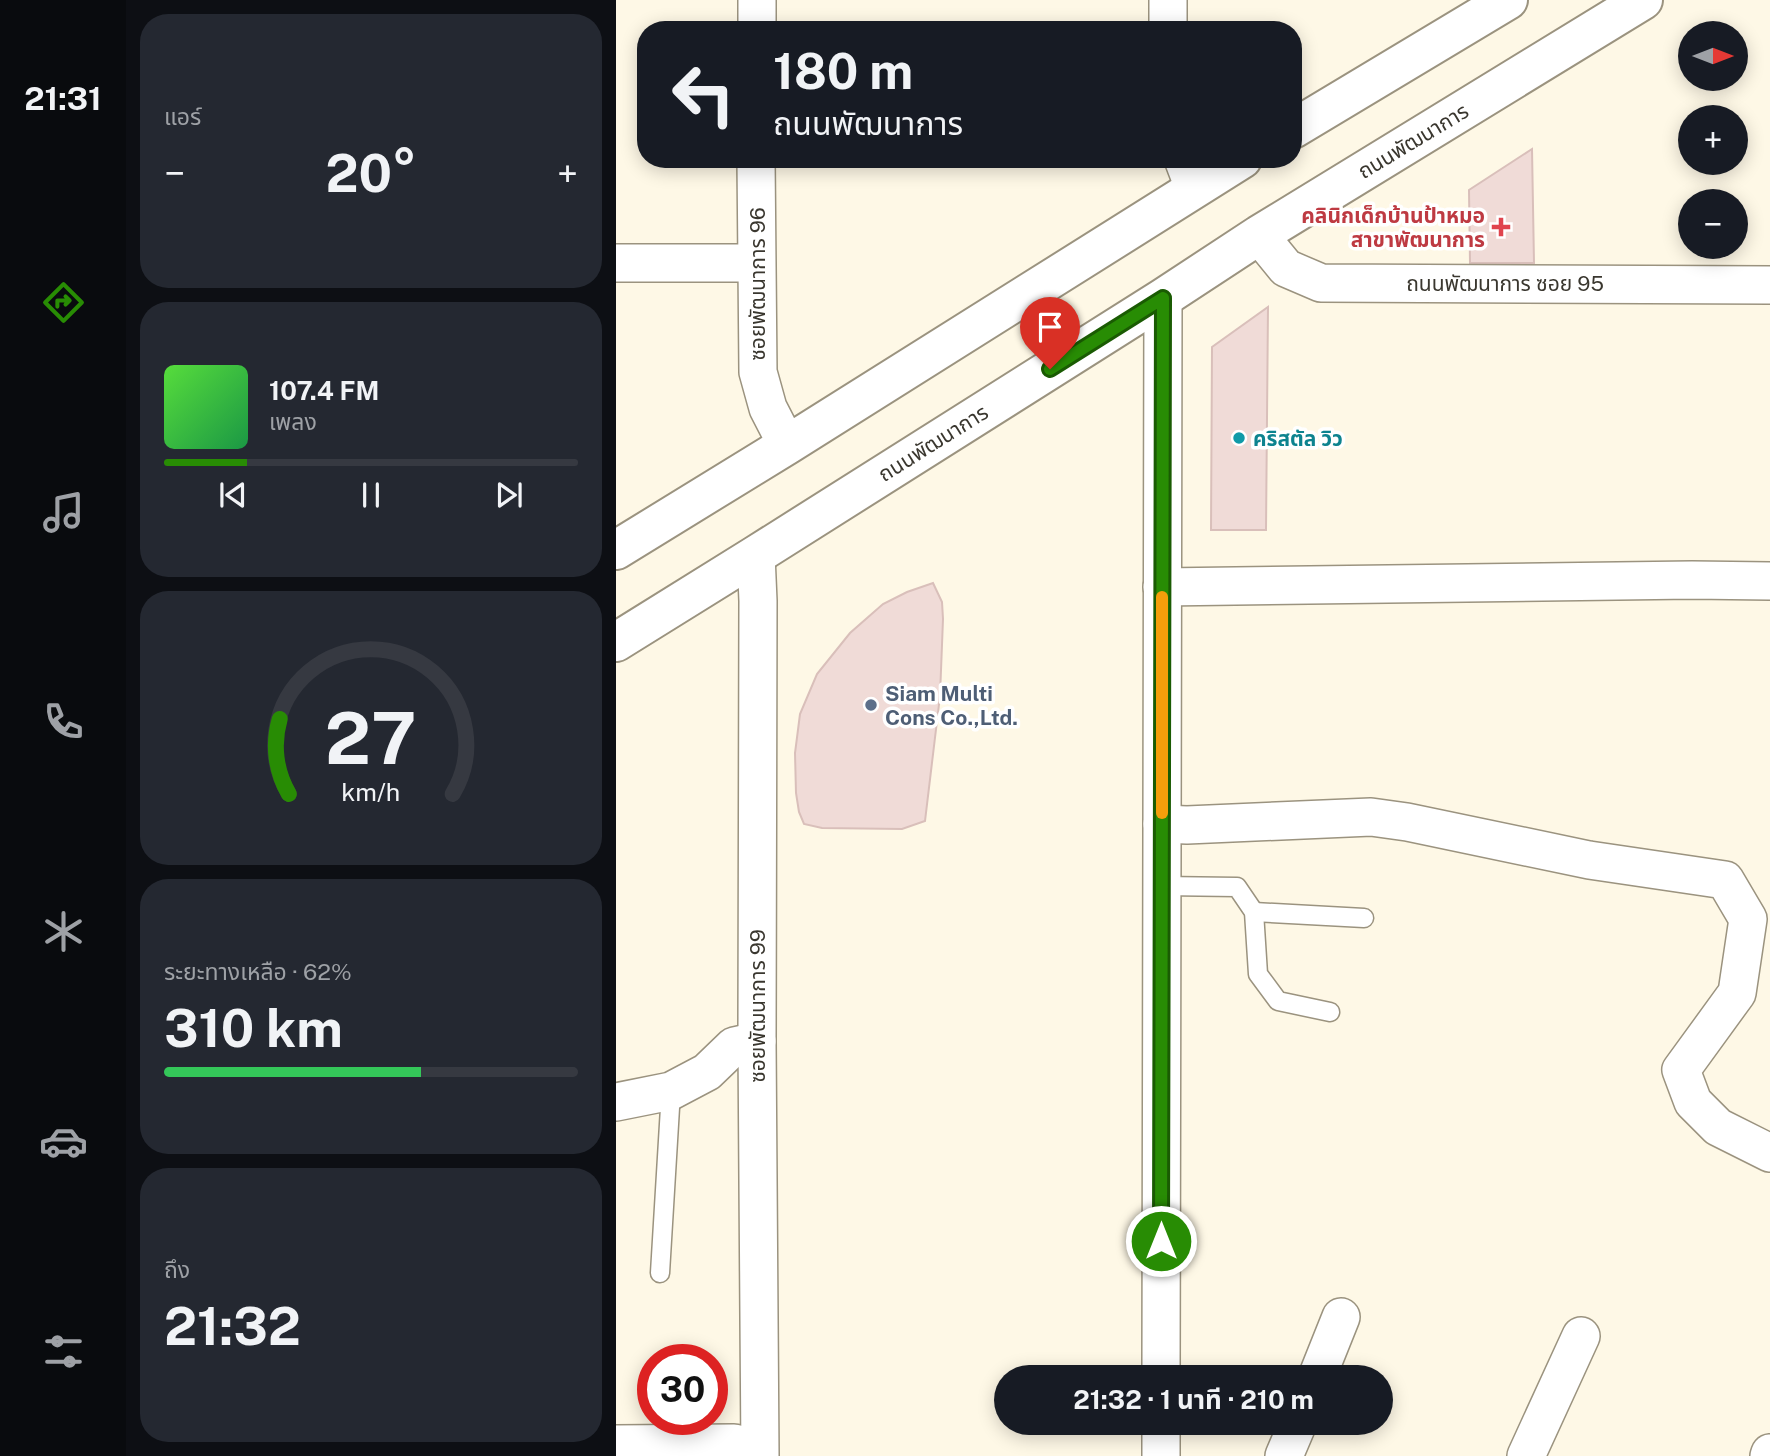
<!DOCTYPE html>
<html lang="th">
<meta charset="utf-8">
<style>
body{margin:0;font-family:"Public Sans","Noto Sans Thai",sans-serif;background:#242831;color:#f1f3f6;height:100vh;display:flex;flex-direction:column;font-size:26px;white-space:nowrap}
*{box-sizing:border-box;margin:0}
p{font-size:23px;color:#9ea1a6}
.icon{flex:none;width:38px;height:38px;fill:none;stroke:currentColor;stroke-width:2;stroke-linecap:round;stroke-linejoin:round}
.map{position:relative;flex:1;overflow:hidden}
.drawer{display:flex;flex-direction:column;gap:14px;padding:14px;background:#0d0f14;width:490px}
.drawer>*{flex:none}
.top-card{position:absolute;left:21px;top:21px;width:665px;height:147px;border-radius:28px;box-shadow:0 4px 18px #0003;background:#171b24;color:#f1f3f6;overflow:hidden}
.needle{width:46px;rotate:90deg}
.fabs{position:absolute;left:1062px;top:21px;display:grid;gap:14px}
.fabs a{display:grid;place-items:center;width:70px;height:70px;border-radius:50%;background:#171b24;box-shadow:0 4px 18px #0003;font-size:35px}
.speed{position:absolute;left:21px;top:1344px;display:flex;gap:14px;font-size:35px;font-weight:700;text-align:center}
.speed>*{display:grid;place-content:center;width:91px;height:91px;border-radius:50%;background:#171b24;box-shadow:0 4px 18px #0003;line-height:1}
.speed .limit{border:10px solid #d22;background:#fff;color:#111}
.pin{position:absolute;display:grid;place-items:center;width:60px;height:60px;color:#fff;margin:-72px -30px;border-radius:50% 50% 50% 0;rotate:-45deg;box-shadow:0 0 7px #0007}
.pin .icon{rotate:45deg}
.me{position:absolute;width:77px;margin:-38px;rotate:0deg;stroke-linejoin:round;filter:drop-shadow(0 0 5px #0008)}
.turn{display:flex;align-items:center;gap:24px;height:147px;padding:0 21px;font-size:32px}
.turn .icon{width:91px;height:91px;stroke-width:2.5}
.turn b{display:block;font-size:49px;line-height:60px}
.big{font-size:52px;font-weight:700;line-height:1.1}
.drawer .widget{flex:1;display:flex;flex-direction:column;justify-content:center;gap:10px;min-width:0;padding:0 24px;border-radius:28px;background:#242831}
.drawer .dial{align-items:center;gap:0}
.dial svg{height:182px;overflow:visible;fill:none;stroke:#363941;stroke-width:7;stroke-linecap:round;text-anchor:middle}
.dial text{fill:#f1f3f6;stroke:none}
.song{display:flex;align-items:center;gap:21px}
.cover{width:84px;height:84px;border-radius:10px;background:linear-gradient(135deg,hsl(110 70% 55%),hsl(140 70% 35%))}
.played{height:7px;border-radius:4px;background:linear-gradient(90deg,#288c04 20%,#363941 20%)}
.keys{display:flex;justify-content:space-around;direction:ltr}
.heat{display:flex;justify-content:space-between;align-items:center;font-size:38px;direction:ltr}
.charge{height:10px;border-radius:5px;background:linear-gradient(90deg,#34c759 62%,#363941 0)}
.trip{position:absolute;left:378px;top:1365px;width:399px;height:70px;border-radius:35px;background:#171b24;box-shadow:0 4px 18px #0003;font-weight:700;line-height:70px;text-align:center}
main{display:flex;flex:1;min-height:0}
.dock{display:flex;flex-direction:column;width:126px;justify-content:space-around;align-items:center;background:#090b0e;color:#9ea1a6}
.dock .icon{width:49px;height:49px}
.dock .selected{color:#288c04}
.dock b{font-size:32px;color:#f1f3f6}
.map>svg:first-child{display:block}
.building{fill:#f0dbd7;stroke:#d9bfba;stroke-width:2}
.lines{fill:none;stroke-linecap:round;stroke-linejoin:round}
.lane-casing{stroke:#9b937f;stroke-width:21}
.street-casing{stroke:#9b937f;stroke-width:40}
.secondary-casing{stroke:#9b937f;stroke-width:42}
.lane{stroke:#fff;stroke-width:18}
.street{stroke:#fff;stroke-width:37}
.secondary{stroke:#fff;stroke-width:38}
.route-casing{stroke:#1a5b03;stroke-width:18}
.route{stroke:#288c04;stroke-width:12}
.slow{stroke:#f59e0b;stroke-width:12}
.health-dot{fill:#e0444e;stroke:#fff;stroke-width:2.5}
.culture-dot{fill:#0f9aa8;stroke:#fff;stroke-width:2.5}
.service-dot{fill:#5c6f8a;stroke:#fff;stroke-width:2.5}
.labels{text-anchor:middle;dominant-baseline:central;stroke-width:7;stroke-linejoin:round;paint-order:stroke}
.street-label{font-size:21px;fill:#3a372f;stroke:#fff}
.health-label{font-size:21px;font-weight:bold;fill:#be3a42;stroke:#fff;text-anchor:end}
.culture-label{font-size:21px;font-weight:bold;fill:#0d838f;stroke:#fff;text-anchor:start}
.service-label{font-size:21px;font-weight:bold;fill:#4e5e75;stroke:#fff;text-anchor:start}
</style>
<main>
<nav class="dock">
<b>21:31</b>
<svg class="icon selected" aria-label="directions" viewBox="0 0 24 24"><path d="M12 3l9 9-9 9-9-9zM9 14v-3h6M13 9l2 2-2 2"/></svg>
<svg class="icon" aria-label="music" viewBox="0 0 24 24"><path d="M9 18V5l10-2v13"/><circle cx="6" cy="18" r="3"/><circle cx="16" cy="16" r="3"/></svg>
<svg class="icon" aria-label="phone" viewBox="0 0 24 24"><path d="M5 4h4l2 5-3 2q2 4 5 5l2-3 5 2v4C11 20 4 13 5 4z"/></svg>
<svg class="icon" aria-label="climate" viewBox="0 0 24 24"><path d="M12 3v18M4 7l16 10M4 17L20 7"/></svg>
<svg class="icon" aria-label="car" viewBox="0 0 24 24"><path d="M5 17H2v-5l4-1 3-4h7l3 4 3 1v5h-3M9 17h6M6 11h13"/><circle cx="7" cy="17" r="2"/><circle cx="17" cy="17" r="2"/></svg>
<svg class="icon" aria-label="filters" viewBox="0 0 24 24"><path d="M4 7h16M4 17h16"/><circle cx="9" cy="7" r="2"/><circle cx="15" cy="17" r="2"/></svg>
</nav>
<section class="drawer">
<div class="widget"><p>แอร์</p>
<div class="heat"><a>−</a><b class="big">20°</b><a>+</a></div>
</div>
<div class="widget">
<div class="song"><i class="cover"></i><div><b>107.4 FM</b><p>เพลง</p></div></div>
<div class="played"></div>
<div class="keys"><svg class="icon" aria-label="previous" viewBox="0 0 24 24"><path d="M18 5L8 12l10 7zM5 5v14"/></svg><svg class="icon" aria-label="pause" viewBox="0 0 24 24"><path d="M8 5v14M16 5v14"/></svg><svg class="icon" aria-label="next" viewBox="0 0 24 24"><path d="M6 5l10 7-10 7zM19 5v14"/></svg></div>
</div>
<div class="widget dial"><svg viewBox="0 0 100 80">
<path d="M14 69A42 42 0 1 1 86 69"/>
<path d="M14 69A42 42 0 0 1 10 36" stroke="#288c04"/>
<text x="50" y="56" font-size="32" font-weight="700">27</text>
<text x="50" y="72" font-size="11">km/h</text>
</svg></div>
<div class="widget"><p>ระยะทางเหลือ · 62%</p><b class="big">310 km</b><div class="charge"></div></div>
<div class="widget"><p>ถึง</p><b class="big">21:32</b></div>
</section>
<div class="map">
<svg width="1154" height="1456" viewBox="0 0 1154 1456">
<rect width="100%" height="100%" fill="#fef8e6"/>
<!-- building -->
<g class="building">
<polygon points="916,149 918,263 854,263 853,190"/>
<polygon points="652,307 650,530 595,530 596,347"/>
<polygon points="317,583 326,602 327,619 324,696 309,821 286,829 206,828 188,824 183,812 180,793 179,753 184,714 201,674 234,633 267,604 291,592"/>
</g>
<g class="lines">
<!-- lane casing -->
<g class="lane-casing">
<g id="lane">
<polyline points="546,886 621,887 638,912 642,974 662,1001 714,1012"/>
<polyline points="638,912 748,918"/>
<polyline points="44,1273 55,1091"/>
</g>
</g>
<!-- street casing -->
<g class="street-casing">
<g id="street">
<polyline points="552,0 552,30"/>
<polyline points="141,30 141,0"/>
<polyline points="140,159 142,372 152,408 171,445"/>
<polyline points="567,159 578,188"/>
<polyline points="643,235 670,268 705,283 1154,285"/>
<polyline points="0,263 140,263"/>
<polyline points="140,555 142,601 141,1041 144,1456"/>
<polyline points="546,587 1076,580 1154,581"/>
<polyline points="546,824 571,825 755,817 791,822 973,860 1109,880 1132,919 1121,993 1065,1070 1077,1102 1102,1127 1154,1153"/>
<polyline points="0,1102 55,1091 91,1072 118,1046 141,1041"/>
<polyline points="545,1377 547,298"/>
<polyline points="701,1377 725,1317"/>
<polyline points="0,1444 118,1443 143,1449"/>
<polyline points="545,1456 545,1423"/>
<polyline points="668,1456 682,1423"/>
<polyline points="910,1456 965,1336"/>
<polyline points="1153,1456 1154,1453"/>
</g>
</g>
<!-- secondary casing -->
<g class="secondary-casing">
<g id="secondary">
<polyline points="677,129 892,0"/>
<polyline points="0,550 171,445 626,159"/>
<polyline points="0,642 140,555 547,298 643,235 1027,0"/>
</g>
</g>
<!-- lane -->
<use href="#lane" class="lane"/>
<!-- street -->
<use href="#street" class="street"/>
<!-- secondary -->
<use href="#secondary" class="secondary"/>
</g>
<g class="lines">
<!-- route casing -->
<g class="route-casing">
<polyline id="route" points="434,369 547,298 545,1241"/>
</g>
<!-- route -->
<use href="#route" class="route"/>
<!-- slow -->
<polyline class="slow" points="546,813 546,597"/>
</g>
<!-- markers -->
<path class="health-dot" d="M881.5 216.5h7v7h7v7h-7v7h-7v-7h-7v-7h7z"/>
<circle class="culture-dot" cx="623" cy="438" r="7"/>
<circle class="service-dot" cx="255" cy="705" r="7"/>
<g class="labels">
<!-- street labels -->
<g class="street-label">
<text transform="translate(797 141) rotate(-31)">ถนนพัฒนาการ</text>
<text x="889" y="283">ถนนพัฒนาการ ซอย 95</text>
<text transform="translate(141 284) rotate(-90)">ซอยพัฒนาการ 96</text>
<text transform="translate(317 443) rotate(-32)">ถนนพัฒนาการ</text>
<text transform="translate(141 1006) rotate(-90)">ซอยพัฒนาการ 99</text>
</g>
<!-- health labels -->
<g class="health-label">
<text x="869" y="215">คลินิกเด็กบ้านป้าหมอ<tspan x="869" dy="24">สาขาพัฒนาการ</tspan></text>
</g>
<!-- culture labels -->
<g class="culture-label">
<text x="637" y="438">คริสตัล วิว</text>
</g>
<!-- service labels -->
<g class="service-label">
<text x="269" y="693">Siam Multi<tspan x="269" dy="24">Cons Co.,Ltd.</tspan></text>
</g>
</g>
</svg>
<div class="fabs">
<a><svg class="needle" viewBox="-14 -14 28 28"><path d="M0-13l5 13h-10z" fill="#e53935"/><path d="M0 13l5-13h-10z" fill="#9ea1a6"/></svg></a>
<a>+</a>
<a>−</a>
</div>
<div class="speed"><div class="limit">30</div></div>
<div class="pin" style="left:434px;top:369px;background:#d93025"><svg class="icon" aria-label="arrive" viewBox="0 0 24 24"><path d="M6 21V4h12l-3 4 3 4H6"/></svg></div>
<svg class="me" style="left:545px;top:1241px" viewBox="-20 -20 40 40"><circle r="17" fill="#288c04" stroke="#fff" stroke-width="3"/><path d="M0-11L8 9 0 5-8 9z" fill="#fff"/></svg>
<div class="trip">21:32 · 1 นาที · 210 m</div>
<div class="top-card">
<div class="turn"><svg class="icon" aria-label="left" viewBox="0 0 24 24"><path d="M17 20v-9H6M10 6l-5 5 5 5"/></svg><div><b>180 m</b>ถนนพัฒนาการ</div></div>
</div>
</div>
</main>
